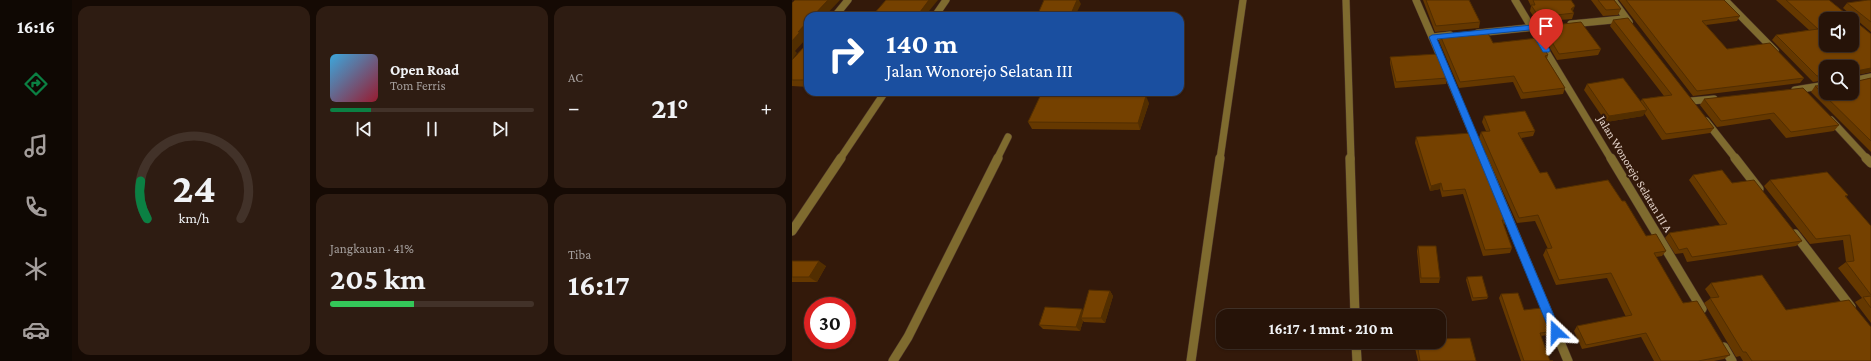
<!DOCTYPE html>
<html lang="id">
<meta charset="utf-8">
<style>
body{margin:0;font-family:"Crimson Pro",serif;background:#2e1c12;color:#f1f3f6;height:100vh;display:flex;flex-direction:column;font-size:15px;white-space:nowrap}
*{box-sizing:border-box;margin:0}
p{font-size:13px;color:#a49e9c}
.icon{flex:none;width:22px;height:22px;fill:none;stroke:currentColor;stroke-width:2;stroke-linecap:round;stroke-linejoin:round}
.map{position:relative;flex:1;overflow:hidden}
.panel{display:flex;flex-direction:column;gap:6px;padding:6px;background:#150a04;width:720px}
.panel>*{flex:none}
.top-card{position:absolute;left:12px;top:12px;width:380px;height:84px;border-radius:12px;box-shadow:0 1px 3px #0004,0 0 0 1px #423229;background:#1a4fa0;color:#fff;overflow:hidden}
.tools{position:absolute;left:1027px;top:12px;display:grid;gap:8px}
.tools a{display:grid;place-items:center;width:40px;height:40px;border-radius:8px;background:#261308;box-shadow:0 1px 3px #0004,0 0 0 1px #423229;font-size:20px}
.speed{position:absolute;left:12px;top:297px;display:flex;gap:8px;font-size:20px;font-weight:700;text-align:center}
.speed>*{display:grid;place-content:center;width:52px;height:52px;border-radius:50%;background:#261308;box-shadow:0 1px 3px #0004,0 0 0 1px #423229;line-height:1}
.speed .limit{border:6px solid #d22;background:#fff;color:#111}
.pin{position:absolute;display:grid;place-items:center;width:34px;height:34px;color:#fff;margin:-41px -17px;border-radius:50% 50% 50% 0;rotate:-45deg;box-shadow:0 0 4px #0007}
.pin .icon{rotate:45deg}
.me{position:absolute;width:44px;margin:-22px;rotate:337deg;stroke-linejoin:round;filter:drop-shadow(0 0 3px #0008)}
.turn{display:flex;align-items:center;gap:14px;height:84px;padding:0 16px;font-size:18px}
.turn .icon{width:52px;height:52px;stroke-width:2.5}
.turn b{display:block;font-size:28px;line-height:34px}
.big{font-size:30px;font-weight:700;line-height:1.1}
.panel .widget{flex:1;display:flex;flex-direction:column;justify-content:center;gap:6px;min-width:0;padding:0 14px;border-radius:12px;background:#2e1c12}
.panel .dial{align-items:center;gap:0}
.dial svg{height:104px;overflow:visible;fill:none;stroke:#423229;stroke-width:7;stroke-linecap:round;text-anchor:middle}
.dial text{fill:#f1f3f6;stroke:none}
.song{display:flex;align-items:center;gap:12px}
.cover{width:48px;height:48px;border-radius:6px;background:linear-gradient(135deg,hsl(200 70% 55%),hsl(350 70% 35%))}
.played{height:4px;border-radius:2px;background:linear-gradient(90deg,#0b8043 20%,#423229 20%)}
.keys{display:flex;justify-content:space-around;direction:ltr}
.heat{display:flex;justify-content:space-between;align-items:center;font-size:22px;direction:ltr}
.charge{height:6px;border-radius:3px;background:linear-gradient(90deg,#34c759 41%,#423229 0)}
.panel .tiles{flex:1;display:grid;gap:6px;grid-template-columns:repeat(3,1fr)}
.widget:first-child{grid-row:span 2}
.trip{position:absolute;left:424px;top:309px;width:230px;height:40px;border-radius:12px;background:#261308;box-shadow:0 1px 3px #0004,0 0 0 1px #423229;font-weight:700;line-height:40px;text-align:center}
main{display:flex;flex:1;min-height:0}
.tabs{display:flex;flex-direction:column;width:72px;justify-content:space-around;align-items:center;background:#0f0803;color:#a49e9c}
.tabs .icon{width:28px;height:28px}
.tabs .on{color:#0b8043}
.tabs b{font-size:18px;color:#f1f3f6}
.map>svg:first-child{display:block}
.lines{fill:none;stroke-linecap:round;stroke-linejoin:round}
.street-far1-casing{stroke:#4f3729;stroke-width:8}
.street-casing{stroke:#4f3729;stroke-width:10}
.street-far1{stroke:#7f6b2f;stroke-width:7}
.street{stroke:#7f6b2f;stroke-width:9}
.wall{fill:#653800}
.shaded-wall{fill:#522e00}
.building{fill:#754100;stroke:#522e00;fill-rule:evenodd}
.route{fill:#1a73e8;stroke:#114b97}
.labels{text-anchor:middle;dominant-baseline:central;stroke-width:4;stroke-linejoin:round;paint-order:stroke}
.street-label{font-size:12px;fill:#e4d3c9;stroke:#33190a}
</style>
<main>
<nav class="tabs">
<b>16:16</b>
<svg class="icon on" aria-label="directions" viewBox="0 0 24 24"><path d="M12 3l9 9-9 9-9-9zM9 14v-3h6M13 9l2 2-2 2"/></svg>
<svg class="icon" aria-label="music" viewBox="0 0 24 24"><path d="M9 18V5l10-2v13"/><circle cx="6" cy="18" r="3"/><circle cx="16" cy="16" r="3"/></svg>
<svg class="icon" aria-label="phone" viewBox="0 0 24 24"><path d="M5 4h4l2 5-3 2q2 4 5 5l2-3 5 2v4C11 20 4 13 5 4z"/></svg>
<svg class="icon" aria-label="climate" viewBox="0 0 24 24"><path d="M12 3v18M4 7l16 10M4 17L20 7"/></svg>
<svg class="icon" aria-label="car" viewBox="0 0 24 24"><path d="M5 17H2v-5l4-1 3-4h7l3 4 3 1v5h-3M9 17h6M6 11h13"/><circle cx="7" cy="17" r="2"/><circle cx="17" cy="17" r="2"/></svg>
</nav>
<section class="panel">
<div class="tiles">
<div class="widget dial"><svg viewBox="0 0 100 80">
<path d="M14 69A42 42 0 1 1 86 69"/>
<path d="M14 69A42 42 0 0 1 9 40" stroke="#0b8043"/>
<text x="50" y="56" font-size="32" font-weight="700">24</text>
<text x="50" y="72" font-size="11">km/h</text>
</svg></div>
<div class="widget">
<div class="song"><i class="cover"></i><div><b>Open Road</b><p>Tom Ferris</p></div></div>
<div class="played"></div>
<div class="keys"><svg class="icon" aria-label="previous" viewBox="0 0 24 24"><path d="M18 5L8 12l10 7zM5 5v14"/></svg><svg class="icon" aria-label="pause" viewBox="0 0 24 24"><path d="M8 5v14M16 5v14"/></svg><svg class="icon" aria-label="next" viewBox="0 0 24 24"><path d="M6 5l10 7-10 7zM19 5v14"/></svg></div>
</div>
<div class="widget"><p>AC</p>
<div class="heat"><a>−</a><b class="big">21°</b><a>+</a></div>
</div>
<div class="widget"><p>Jangkauan · 41%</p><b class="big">205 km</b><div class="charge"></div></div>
<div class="widget"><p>Tiba</p><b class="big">16:17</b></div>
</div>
</section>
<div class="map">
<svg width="1079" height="361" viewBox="0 0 1079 361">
<rect width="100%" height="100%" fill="#33190a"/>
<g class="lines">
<!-- street-far1 casing -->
<g class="street-far1-casing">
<g id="street-far1">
<polyline points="554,0 559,159"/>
<polyline points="624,0 640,37"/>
<polyline points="723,0 819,159"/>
<polyline points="821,0 837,22"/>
<polyline points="933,0 983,51"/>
<polyline points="43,16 56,0"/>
<polyline points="143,16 154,0"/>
<polyline points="779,24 831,19"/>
<polyline points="686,33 764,25"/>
<polyline points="658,35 640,37 691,159"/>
<polyline points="1060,81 1079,77"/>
<polyline points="1003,90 1034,85"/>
<polyline points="899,101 922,99"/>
<polyline points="1039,120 1075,159"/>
<polyline points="914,121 944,159"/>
<polyline points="48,159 93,92"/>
<polyline points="205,159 216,137"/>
<polyline points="428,159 451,0"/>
</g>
</g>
<!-- street casing -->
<g class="street-casing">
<g id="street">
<polyline points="558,158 563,316"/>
<polyline points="691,158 776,361"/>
<polyline points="819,158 910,309"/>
<polyline points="943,158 967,189"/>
<polyline points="1074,158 1079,163"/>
<polyline points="0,231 49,158"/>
<polyline points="1003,234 1059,307"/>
<polyline points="564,342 565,361"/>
<polyline points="932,347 940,361"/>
<polyline points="101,361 116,337 206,158"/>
<polyline points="399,361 428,158"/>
</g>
</g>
<!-- street-far1 -->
<use href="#street-far1" class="street-far1"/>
<!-- street -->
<use href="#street" class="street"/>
</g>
<!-- wall -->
<g class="wall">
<polygon points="631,0 677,0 688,22 687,28 643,32"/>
<polygon points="736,0 779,0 781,12 782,13 780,19 745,22 738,11 739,6"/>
<polygon points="799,0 822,0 829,9 826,15 811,16"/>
<polygon points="827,0 932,0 948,16 945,21 914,25 935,49 1012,78 1008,83 901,96"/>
<polygon points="984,0 1037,0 1079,34 1079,72 1060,76 1062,79 1066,81 1079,78 1079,152 1019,92 1023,86 1060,93 1034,67 1034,80 1021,82 980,40 984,35 1017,30"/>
<polygon points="1079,0 1079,32 1051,8 1055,3"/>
<polygon points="821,20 922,128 918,133 870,140 852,113 851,116 814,122 792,90 795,84 849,101 850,99 872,96 818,26"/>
<polygon points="753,26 809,49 806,55 765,60 755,43 756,40 751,32"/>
<polygon points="648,35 701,43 756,55 755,59 773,88 771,94 729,99 721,82 667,88 647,41"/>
<polygon points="16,47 16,87 0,86 0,60"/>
<polygon points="598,57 655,78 654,84 603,88 598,63"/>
<polygon points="912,99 1047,125 1042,131 994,138 978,119 925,127 908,105"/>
<polygon points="357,103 348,130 240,129 236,122"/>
<polygon points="692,116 743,131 741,136 729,138 748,173 764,189 830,201 854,236 874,251 870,256 864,257 891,303 938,355 932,359 922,361 862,361 849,337 790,349 782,331 785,326 834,317 815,278 764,285 751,255 754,249 756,249 743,221 725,223 687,138 689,132 694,131 690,122"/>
<polygon points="624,137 715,220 712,225 720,248 718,253 691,256 671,194 650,197 648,189 638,191 623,143"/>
<polygon points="901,175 940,183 1010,241 1004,246 895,262 891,253 883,254 873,238 877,233 928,225 897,180"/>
<polygon points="978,180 1056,195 1054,197 1079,226 1079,323 1063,302 1070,298 1046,268 1054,262 1051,240 1018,244 972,186"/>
<polygon points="626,246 648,278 647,283 628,283 625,251"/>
<polygon points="0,261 34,266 25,282 0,282"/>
<polygon points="675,277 696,297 695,299 680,301 674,280"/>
<polygon points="919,283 994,310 1079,361 951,361 948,356 944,357 912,303 919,298 913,289"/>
<polygon points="318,291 321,296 313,323 292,322 291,321 288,331 251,329 247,325 291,310"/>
<polygon points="709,294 732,310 757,332 755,335 749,336 758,361 761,361 729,361 707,298"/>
<polygon points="625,343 684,361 626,361 623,348"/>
</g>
<!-- shaded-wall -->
<g class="shaded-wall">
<polygon points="36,0 48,0 33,16 21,16"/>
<polygon points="137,0 146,0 133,16 125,16"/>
<polygon points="285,0 287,0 289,4 283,16 278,16"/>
<polygon points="783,6 781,11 779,9"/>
<polygon points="16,21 16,34 13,38 14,39 3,51 5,53 0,60 0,41 6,32"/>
<polygon points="1079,68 1079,71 1078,72 1060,76 1064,71"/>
<polygon points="354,96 357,103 348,130 346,123"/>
<polygon points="855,110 851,116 814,122 817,116"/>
<polygon points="649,183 648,189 638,191 639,186"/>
<polygon points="27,261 34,266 25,282 17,277"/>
<polygon points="318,291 321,296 313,323 309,318"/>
<polygon points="290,309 294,314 289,318 291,321 288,331 284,327"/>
</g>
<!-- building -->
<g class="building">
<polygon points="3,0 36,0 21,16 16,16 16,21 6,32 8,32 0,41 0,3"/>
<polygon points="94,0 137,0 125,16 80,16"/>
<polygon points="252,0 285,0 278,16 245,16"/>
<polygon points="634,0 677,0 688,22 644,26"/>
<polygon points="741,0 779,0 783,6 779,9 782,13 747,17 739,5 743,5"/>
<polygon points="806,0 822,0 829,9 814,10"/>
<polygon points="834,0 932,0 948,16 910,21 935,49 978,43 1012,78 905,91"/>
<path d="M 994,0 L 1037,0 L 1079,34 L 1079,68 L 1064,71 L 1060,76 L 1062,79 L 1066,81 L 1079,78 L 1079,141 L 1023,86 L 1034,85 L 1034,93 L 1060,93 L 1060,67 L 1034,67 L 1034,75 L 1025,76 L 984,35 L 1026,29 ZM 1034,19 L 1060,19 L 1060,45 L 1034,45 Z"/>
<polygon points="1076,0 1079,0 1079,22 1055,3"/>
<polygon points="836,18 922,128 874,134 850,99 880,95 821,20"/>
<polygon points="789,22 809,49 767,54 757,37 760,36 753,26"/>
<polygon points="695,31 701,43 746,38 756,55 753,56 773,88 731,93 722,76 668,82 648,35"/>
<polygon points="12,47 16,47 16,80 0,80 0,60"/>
<polygon points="645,54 655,78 604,82 598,57"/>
<polygon points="831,78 855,110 817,116 795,84"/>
<polygon points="1011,88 1047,125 999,132 982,113 929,121 912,99"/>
<polygon points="250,92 302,93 302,95 354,96 346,123 236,122"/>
<polygon points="733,111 743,131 726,133 748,173 755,172 764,189 816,180 830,201 833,201 854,236 864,234 874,251 862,253 891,303 905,301 938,355 906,361 869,361 854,333 794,345 785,326 840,315 819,273 767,280 754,249 760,248 746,215 727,218 689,132 698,131 692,116"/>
<polygon points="679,133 715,220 710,220 720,248 693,250 673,189 651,191 649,183 639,186 624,137"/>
<polygon points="930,170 940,183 962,180 1010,241 900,257 895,248 887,250 877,233 935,224 901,175"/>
<polygon points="1035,172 1056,195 1053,196 1079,226 1079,295 1054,262 1062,261 1058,235 1024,239 978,180"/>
<polygon points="626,246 644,246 648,278 629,278"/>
<polygon points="0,261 27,261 17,277 0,277"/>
<polygon points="970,275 994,310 1057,300 1079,327 1079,361 960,361 954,352 951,352 918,298 927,297 919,283"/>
<polygon points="690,276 696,297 681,298 675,277"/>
<polygon points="297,290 318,291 309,318 289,318"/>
<polygon points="726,293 732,310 749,308 757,332 748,333 758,361 761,361 732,361 709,294"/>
<polygon points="1079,296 1079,308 1071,297"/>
<polygon points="253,307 290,309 284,327 247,325"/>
<polygon points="678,338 684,361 628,361 625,343 647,342 647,339"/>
</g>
<!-- route -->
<polygon class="route" points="740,25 744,27 758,50 757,52 751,52 738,30 645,39 769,332 768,335 764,337 760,335 758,332 637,37 640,35"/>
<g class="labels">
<!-- street labels -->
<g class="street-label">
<text transform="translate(843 174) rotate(59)">Jalan Wonorejo Selatan III A</text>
</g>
</g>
</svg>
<div class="tools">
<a><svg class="icon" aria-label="sound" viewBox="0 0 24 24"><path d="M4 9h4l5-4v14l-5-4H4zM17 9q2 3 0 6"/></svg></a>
<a><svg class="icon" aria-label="search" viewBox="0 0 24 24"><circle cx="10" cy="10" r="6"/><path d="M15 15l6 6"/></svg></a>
</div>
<div class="speed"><div class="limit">30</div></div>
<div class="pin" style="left:754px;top:50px;background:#d93025"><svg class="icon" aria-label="arrive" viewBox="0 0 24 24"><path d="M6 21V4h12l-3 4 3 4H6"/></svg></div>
<svg class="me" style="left:764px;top:332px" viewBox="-20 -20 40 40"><path d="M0-17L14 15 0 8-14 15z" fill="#1a73e8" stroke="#fff" stroke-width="4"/></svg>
<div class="trip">16:17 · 1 mnt · 210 m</div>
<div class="top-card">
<div class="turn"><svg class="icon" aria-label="right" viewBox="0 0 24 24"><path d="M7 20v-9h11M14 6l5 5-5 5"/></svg><div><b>140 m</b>Jalan Wonorejo Selatan III</div></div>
</div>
</div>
</main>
